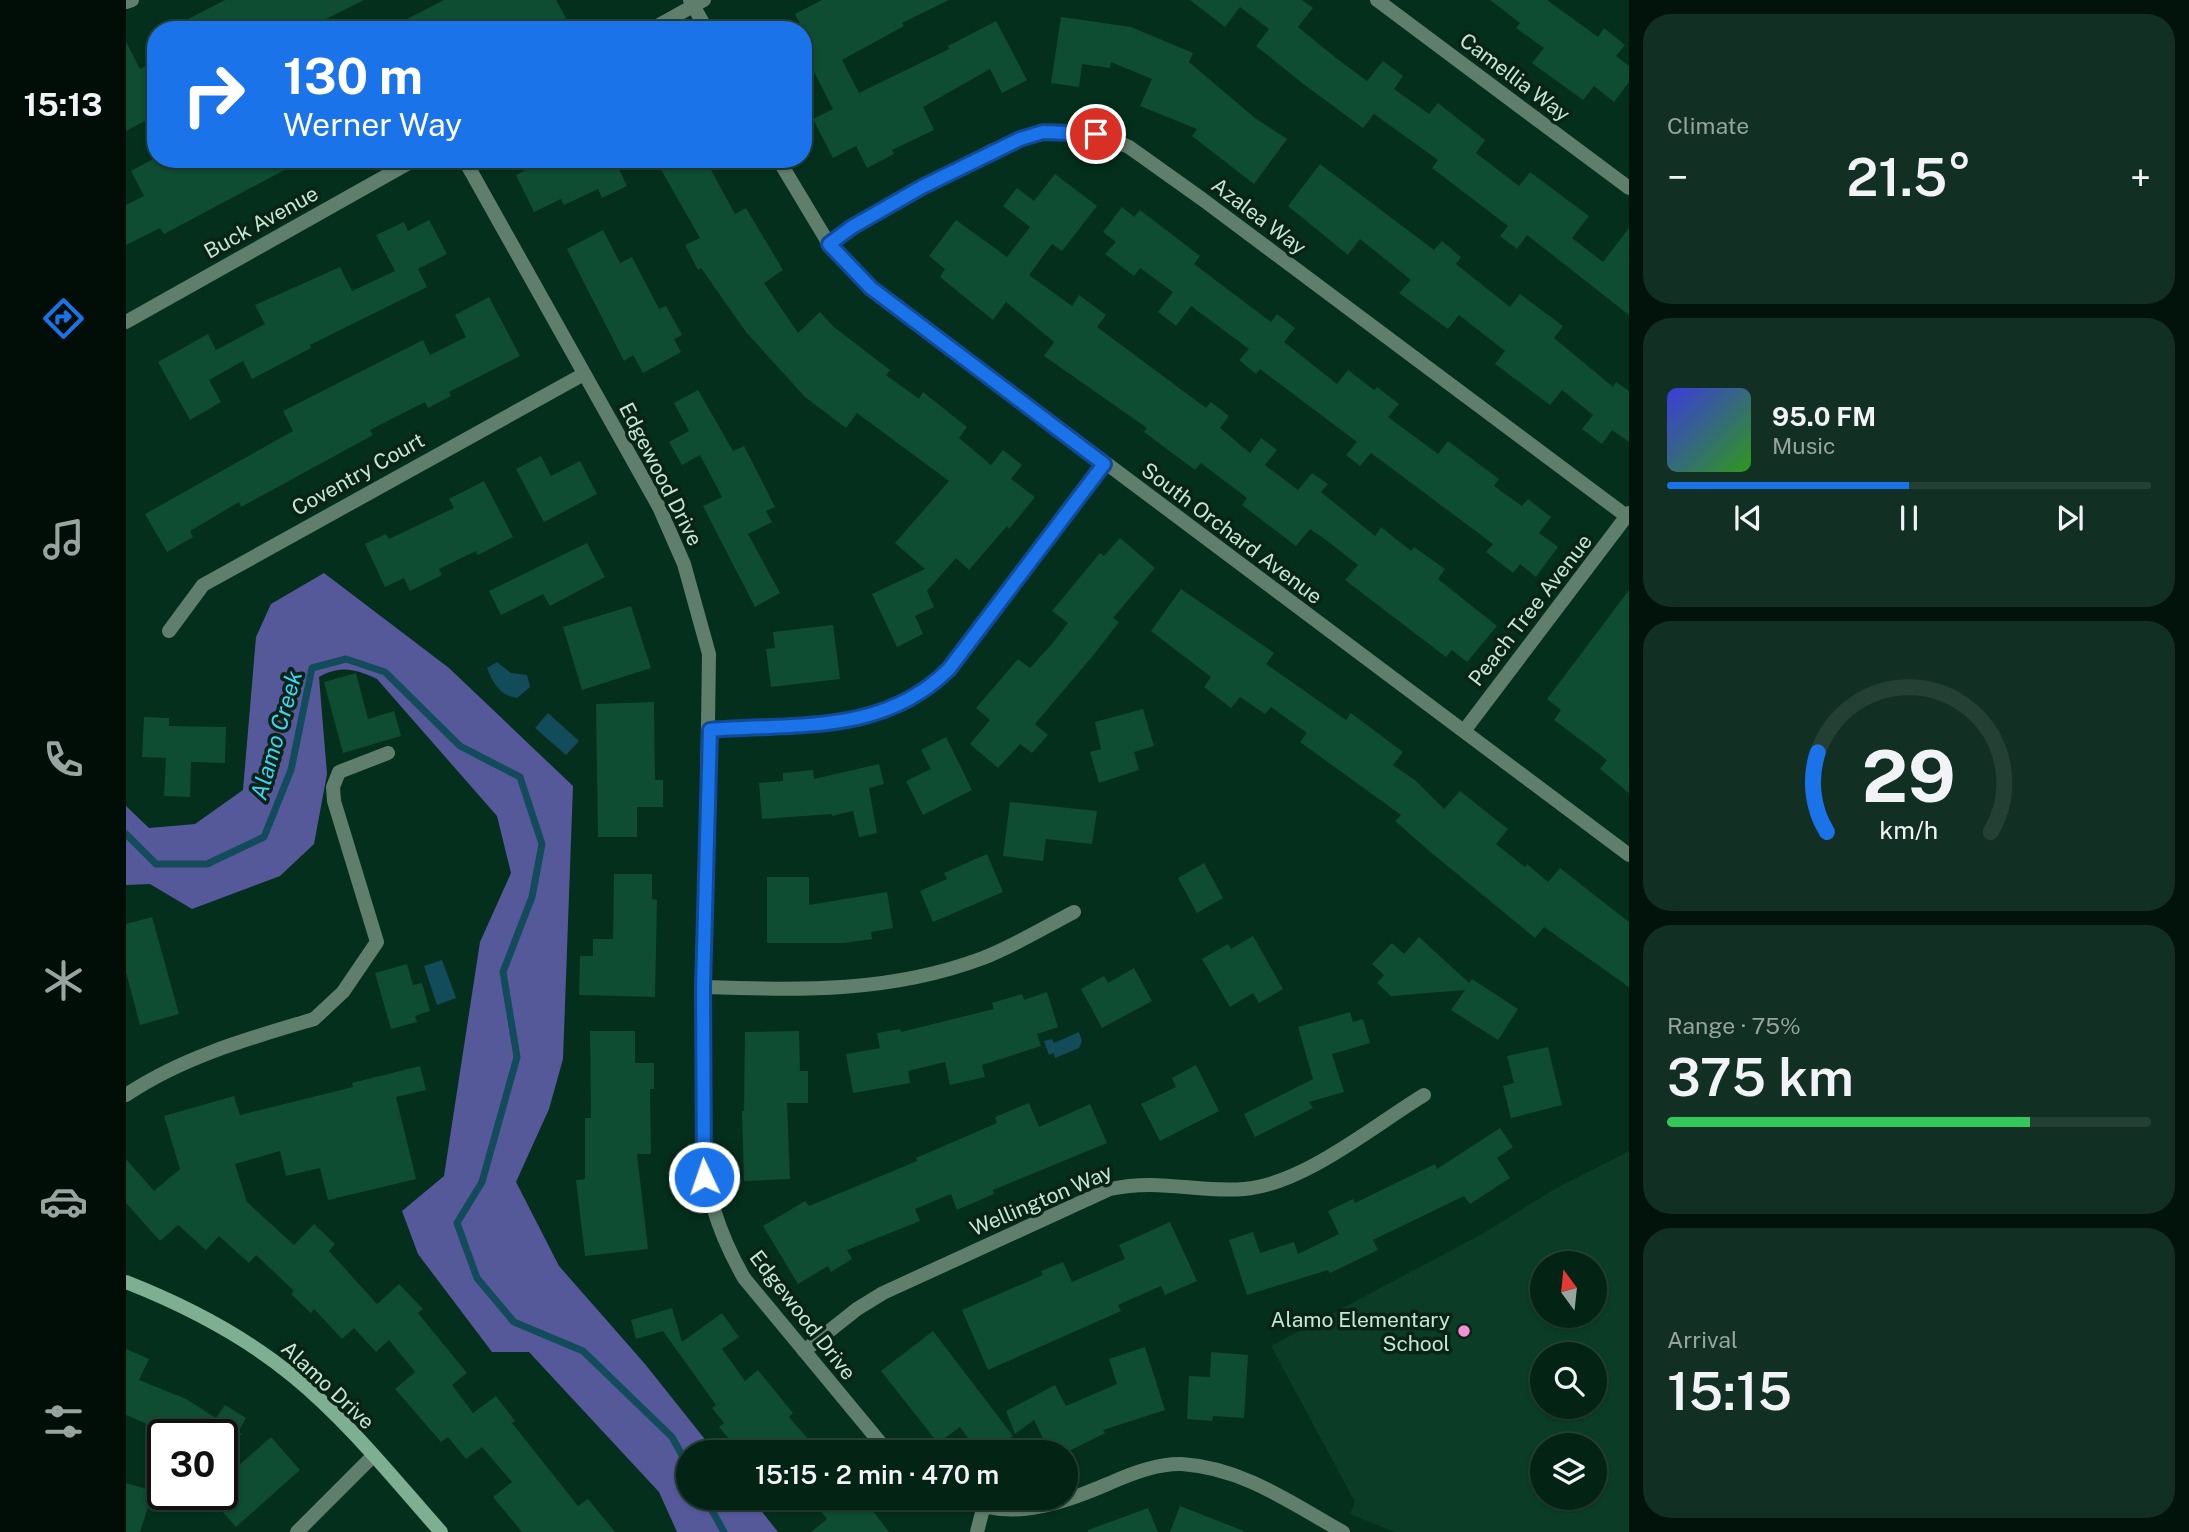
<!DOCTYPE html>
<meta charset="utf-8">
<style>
body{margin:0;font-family:"Public Sans",sans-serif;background:#112f22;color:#f1f3f6;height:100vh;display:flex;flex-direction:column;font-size:26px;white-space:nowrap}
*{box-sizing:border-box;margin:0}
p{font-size:23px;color:#97a4a0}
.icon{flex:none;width:38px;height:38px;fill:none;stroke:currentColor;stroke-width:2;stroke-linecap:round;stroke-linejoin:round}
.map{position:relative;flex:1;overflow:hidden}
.sheet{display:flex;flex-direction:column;gap:14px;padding:14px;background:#02130c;width:560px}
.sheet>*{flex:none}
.guide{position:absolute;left:21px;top:21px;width:665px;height:147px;border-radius:28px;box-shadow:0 2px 5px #0004,0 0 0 2px #244034;background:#1a73e8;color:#fff;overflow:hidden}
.needle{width:46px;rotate:345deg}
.tools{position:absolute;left:1404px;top:1251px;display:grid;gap:14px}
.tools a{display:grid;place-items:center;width:77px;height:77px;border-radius:50%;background:#032315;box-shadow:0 2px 5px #0004,0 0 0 2px #244034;font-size:35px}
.speed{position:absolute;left:21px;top:1419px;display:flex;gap:14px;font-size:35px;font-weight:700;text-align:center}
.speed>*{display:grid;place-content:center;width:91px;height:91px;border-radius:50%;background:#032315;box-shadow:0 2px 5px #0004,0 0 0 2px #244034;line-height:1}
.speed .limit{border:4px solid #111;border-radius:10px;background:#fff;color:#111}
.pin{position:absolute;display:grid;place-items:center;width:60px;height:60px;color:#fff;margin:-30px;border:4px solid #fff;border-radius:50%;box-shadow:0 2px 7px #0007}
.me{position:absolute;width:77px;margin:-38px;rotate:357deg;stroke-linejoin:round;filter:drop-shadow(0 0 5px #0008)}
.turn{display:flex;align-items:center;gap:24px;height:147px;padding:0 21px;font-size:32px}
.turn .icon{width:91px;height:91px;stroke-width:2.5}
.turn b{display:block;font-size:49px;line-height:60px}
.big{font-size:52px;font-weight:600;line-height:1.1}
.sheet .widget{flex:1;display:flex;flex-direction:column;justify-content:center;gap:10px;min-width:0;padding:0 24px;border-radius:28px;background:#112f22}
.sheet .dial{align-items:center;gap:0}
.dial svg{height:182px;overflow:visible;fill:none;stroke:#244034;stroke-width:7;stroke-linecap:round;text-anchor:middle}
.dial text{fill:#f1f3f6;stroke:none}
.song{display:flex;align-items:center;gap:21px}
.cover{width:84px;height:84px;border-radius:10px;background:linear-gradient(135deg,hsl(240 70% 55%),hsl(110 70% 35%))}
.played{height:7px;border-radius:4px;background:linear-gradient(90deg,#1a73e8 50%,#244034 50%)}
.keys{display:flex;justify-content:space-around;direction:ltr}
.heat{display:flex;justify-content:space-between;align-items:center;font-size:38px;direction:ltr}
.charge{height:10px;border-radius:5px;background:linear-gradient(90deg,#34c759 75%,#244034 0)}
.trip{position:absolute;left:550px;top:1440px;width:402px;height:70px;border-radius:35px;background:#032315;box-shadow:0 2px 5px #0004,0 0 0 2px #244034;font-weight:600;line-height:70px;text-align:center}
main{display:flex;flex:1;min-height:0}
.menu{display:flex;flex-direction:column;width:126px;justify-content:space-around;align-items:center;background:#010e08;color:#97a4a0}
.menu .icon{width:49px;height:49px}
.menu .selected{color:#1a73e8}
.menu b{font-size:32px;color:#f1f3f6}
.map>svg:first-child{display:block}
.built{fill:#0b3c26;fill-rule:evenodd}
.forest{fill:#55599a}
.water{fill:#124b5a}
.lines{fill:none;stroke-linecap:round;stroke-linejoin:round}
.stream{stroke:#124b5a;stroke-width:7}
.building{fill:#0e4d31}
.service{stroke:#607e6c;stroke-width:14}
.minor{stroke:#607e6c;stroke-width:14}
.tertiary{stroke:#607e6c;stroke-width:14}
.secondary{stroke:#7faf93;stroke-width:14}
.route-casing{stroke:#114b97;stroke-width:18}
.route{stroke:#1a73e8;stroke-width:12}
.poi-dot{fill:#f391d6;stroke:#0a2316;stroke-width:2.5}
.labels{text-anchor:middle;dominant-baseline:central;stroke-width:7;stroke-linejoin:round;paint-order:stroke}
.street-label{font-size:21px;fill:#c3e8d2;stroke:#0a2316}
.poi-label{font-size:21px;fill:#c3e8d2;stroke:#0a2316;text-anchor:end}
.water-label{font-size:23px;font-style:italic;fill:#3cd5fb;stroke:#0a2316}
</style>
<main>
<nav class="menu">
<b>15:13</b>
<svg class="icon selected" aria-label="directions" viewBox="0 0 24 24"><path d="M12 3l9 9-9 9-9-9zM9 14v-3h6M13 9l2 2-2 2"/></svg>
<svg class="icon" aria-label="music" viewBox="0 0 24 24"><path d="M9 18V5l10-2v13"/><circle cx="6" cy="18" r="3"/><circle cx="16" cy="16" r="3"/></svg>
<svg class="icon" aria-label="phone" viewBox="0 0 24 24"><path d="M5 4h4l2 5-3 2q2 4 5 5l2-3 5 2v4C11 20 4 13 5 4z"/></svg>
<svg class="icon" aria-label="climate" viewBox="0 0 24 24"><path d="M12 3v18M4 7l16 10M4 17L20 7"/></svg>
<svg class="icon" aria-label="car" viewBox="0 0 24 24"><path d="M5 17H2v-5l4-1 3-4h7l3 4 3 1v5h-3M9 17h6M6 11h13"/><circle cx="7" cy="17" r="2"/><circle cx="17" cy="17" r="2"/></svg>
<svg class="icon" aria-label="filters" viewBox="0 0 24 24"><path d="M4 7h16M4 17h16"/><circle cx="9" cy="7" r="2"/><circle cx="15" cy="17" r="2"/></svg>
</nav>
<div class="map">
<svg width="1503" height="1532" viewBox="0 0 1503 1532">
<rect width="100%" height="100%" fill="#042f1c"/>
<!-- built -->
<path class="built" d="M 1503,1151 L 1503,1532 L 1269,1532 L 1224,1514 L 1229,1502 L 1145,1346 L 1356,1234 L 1427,1190 ZM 1416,1264 L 1468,1264 L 1468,1316 L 1416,1316 ZM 1416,1354 L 1468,1354 L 1468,1407 L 1416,1407 ZM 1416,1446 L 1468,1446 L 1468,1498 L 1416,1498 Z"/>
<!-- forest -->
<path class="forest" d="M 198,573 L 323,668 L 447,786 L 437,1059 L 423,1109 L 390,1182 L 433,1266 L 519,1364 L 589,1452 L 562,1452 L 562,1498 L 625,1498 L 652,1532 L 551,1532 L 533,1492 L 403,1352 L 366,1352 L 292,1254 L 276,1211 L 318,1176 L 354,942 L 385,873 L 371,816 L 251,679 C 229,669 215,665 193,677 L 201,774 L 188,844 L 154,876 L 66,909 L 24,884 L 0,885 L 0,806 L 23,828 L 69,824 L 117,790 L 130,637 L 145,604 Z"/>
<!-- water -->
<g class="water">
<path d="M 371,662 L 385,673 L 401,675 L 404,687 L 391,698 C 374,696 367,683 361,668 Z"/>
<polygon points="422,713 453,741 440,755 409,728"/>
<polygon points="316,960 330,998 311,1005 298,966"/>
<polygon points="953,1032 956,1041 953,1048 929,1058 928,1053 923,1055 918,1041 926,1039 928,1043"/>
</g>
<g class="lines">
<!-- stream -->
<g class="stream">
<polyline points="0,834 30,864 81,864 138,837 165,770 186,668 220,659 259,672 334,746 394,777 416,844 406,897 377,972 391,1057 356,1182 331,1223 351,1278 388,1322 457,1351 546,1437 562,1466"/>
<polyline points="579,1498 598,1532"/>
</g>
</g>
<!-- building -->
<g class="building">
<polygon points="99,0 238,0 188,25 187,22 171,30 41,30"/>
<polygon points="318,0 430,0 440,18 418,29 413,21 397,30 260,30"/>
<polygon points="696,0 823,0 776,23 778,26 716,60 733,93 823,49 822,46 870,21 901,80 876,93 864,69 797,107 808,130 766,150 768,154 741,168 730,146 707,158 687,119 707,109 688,72 677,77 677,30 669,14"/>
<polygon points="1064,0 1176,0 1187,8 1172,27 1210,58 1241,81 1257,61 1277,76 1268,89 1303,114 1312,103 1359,140 1350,153 1393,186 1404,172 1463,216 1446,238 1477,262 1503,228 1503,315 1401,235 1391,249 1374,236 1382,226 1306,168 1312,160 1248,114 1237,128 1176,83 1130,46 1143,29 1114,7 1099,27"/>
<polygon points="1364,0 1421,0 1472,37 1478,28 1499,45 1490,56 1503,66 1503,82 1488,102 1468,86 1457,100 1406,63 1418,48 1390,28 1394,23"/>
<polygon points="935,17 1005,27 1067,53 1063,62 1129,118 1161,139 1128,184 1066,136 1071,129 1014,106 1026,79 985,62 984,68 956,64 953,87 925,83"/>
<polygon points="0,42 14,69 30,61 30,115 0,131"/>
<polygon points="27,159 179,159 38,234 34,228 0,245 0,205 18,196 5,171"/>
<polygon points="422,159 488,159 501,186 476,198 472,189 438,205 435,199 408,212 390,175"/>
<polygon points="529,159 579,159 609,214 620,208 657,270 638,283 672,333 694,312 708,327 764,370 760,375 793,399 797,392 841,427 833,438 865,465 877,450 896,465 885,479 909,497 883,529 881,526 843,570 830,558 801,591 808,607 789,616 797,634 771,647 746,594 799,569 769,543 823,481 731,413 720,428 679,397 620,332 575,268 572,270 559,245 574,238"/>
<polygon points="1194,164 1308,250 1316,241 1335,257 1330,264 1384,307 1394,294 1437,326 1428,338 1487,387 1490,382 1503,391 1503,442 1486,430 1476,444 1456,429 1467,415 1436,390 1424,405 1369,364 1379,351 1333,315 1322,329 1273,293 1285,280 1264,263 1234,239 1222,255 1162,206"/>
<polygon points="929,174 971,206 936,251 926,244 903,275 946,306 953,295 980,315 971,327 1080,408 1085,402 1103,416 1094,428 1124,453 1135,438 1151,450 1139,465 1172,490 1186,473 1202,484 1195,492 1249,536 1255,527 1285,551 1288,547 1319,569 1312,579 1371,626 1341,662 1326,650 1320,657 1219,580 1232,565 1200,540 1184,529 1170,546 1116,505 1121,498 1075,463 1069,470 1018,432 1021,428 918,356 928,342 880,302 867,320 814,277 819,269 803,256 830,220 881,257 904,227 877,206 891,188 908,201"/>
<polygon points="996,207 1008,217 1014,210 1074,256 1068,264 1145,322 1151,314 1169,328 1158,342 1211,384 1222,370 1248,390 1251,387 1273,404 1262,417 1312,454 1322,441 1373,479 1368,486 1396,506 1402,499 1425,517 1413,533 1432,547 1410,577 1394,564 1387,573 1360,552 1367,544 1245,453 1234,466 1220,455 1231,442 1134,369 1130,374 1113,360 1123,349 1065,306 1050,326 1032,312 1047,292 1014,268 1008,276 979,254 990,242 977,232"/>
<polygon points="303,220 321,254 292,269 301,287 184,345 185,348 126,379 117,361 83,380 95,402 64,420 32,362 82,334 90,350 139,324 129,305 214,267 226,291 269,271 250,235 278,222 282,231"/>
<polygon points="477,230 494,263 506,257 533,309 540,306 556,335 548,339 555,352 517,373 507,355 498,361 441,249"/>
<polygon points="363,297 394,356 323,392 325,396 302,408 299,402 244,430 247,435 115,507 113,502 64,531 67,537 41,552 19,514 167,431 157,411 297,340 304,355 340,337 329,315"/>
<polygon points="572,390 607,451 618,446 649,507 640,511 646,522 622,534 654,593 629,607 577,506 596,497 574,455 556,465 543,442 563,431 548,403"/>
<polygon points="415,456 425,476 454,461 471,494 418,522 390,469"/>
<polygon points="358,481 387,537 352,555 350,551 313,569 316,575 284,591 278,578 259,587 239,544 260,534 263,539 328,508 323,499"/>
<polygon points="994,538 1029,568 987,618 993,622 970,652 909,724 922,735 906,753 894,744 872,768 844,744 864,720 850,708 892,659 904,668 925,645 942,623 926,611 974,553 978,556"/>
<polygon points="461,543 479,577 424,606 417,594 375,615 363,591"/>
<polygon points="1055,589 1148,653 1140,664 1220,720 1225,713 1277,752 1267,765 1290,781 1318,809 1334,791 1382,829 1370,844 1399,867 1401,864 1422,882 1434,868 1503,922 1503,987 1418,927 1409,938 1302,850 1269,821 1275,815 1174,742 1181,733 1145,707 1139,714 1114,697 1105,708 1078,687 1085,677 1025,631"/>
<polygon points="1503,590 1503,793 1474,769 1481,760 1428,720 1435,710 1421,699"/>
<polygon points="505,606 525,668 456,690 437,627"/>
<polygon points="707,625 714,679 645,687 640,649 649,648 647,632"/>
<polygon points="230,673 242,719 268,711 275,736 217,753 198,682"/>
<polygon points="528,702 529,780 537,780 537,807 511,807 511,837 472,837 470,704"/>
<polygon points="1017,709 1028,746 1008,752 1013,770 973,783 964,752 975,749 969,722"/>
<polygon points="18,717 43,718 43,726 100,727 99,763 65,762 64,797 38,796 40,758 16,757"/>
<polygon points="820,737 846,790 797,815 780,781 805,769 795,750"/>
<polygon points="753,764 758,784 743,788 751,833 733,837 727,811 706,816 706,814 636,819 633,783 657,781 657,773 687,770 688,779"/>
<polygon points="884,802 971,811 966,844 920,839 917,861 877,856"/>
<polygon points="861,854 877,892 807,922 794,891 821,879 818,873"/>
<polygon points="1078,863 1097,898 1071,913 1052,878"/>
<polygon points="488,874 526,874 526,899 531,900 529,997 453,995 454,956 467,956 467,939 487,939"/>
<polygon points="641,877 683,877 683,905 761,892 767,928 745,932 746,939 718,943 641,943"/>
<polygon points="26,917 53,1014 14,1025 0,972 0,924"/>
<polygon points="1127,936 1157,989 1133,1003 1127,993 1104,1007 1076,959 1102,944 1105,949"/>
<polygon points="1293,937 1343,983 1346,979 1392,1009 1372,1040 1325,1010 1339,990 1265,996 1251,983 1258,975 1246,964 1266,943 1278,954"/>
<polygon points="281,964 287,985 296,983 304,1011 289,1016 291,1022 265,1029 249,973"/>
<polygon points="1008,968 1026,1001 976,1028 955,989 978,976 982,983"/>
<polygon points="921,992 932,1027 911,1034 915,1046 856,1065 859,1077 824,1085 819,1062 782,1071 784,1083 727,1093 720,1054 754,1048 751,1033 774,1029 775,1032 868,1009 866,1003 896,994 898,1000"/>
<polygon points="1224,1012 1227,1022 1237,1019 1244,1043 1206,1054 1218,1092 1183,1102 1187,1108 1129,1137 1118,1114 1187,1079 1172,1027"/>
<polygon points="464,1031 509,1031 509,1063 528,1063 528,1089 524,1089 525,1154 511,1154 522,1249 459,1256 450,1180 459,1179 459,1118 465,1118"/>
<polygon points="673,1031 674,1071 682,1071 682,1103 661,1103 664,1179 618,1181 616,1111 618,1111 619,1032"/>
<polygon points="1422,1047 1436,1105 1385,1118 1377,1086 1388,1083 1381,1056"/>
<polygon points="1070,1065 1093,1111 1034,1141 1015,1104 1050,1087 1046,1078"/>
<polygon points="294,1066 300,1090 270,1097 290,1179 202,1200 194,1168 160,1176 154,1151 109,1164 121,1202 168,1245 188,1224 209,1244 203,1251 251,1304 273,1284 297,1309 292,1313 341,1373 326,1385 347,1413 370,1396 389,1421 386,1423 452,1506 462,1499 489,1532 396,1532 367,1497 386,1482 356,1447 340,1459 322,1437 315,1442 269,1389 289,1372 263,1340 250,1352 228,1328 216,1339 188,1309 185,1313 165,1294 168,1291 130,1255 123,1263 93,1236 80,1250 52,1225 34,1241 0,1203 0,1159 28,1191 54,1169 38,1116 108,1096 114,1115 227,1087 226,1083"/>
<polygon points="903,1103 913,1127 964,1104 981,1143 867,1190 868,1194 831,1210 825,1194 789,1209 794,1221 721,1250 726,1259 705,1272 702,1266 672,1284 637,1226 679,1201 683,1206 791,1161 790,1158 871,1123 869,1117"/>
<polygon points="1374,1128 1387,1147 1371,1158 1384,1178 1344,1204 1338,1196 1247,1240 1252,1250 1204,1273 1202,1270 1121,1295 1103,1240 1127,1232 1134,1253 1168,1242 1172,1254 1213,1234 1202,1211 1227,1199 1229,1203 1309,1164 1311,1169"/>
<polygon points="1044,1222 1071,1281 1039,1295 1035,1286 992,1305 995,1311 862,1370 836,1310 917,1275 915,1271 937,1262 946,1282 999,1259 993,1245"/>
<polygon points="546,1308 556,1342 596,1313 613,1337 596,1349 619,1381 632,1370 667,1413 663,1417 693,1452 614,1452 593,1427 598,1423 586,1408 590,1405 537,1331 510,1339 505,1320"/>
<polygon points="807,1331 887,1436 863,1452 852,1452 834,1427 812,1443 755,1371"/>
<polygon points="1019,1347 1039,1410 977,1430 979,1433 941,1452 924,1452 908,1420 889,1434 880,1411 929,1385 940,1406 991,1384 983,1359"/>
<polygon points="0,1349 23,1359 13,1380 60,1399 90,1418 99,1405 120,1418 112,1432 117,1435 47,1435 0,1415"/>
<polygon points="1085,1352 1122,1355 1118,1418 1087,1416 1086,1421 1061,1419 1063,1376 1084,1377"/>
<polygon points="145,1437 174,1470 110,1527 89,1503 96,1497 96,1480"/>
<polygon points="0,1483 27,1491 14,1532 0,1532"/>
<polygon points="684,1498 737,1498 763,1532 685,1532 701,1519"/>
<polygon points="1054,1506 1118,1531 1117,1532 1044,1532"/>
<polygon points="1022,1508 1032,1532 962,1532 962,1530"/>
</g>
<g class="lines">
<!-- service -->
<g class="service">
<polyline points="188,1019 217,992 251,942 208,801 207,787 213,772 262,753"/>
<polyline points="851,1532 857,1509"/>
</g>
<!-- minor -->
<g class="minor">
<polyline points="1251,0 1503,188"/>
<polyline points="0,2 6,0"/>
<path d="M 338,159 L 533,507 L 558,564 L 583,654 L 576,1145 C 579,1193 594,1236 618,1278 L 762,1452"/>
<polyline points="703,244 725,227 867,150 917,132 970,133 1003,147 1076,199 1503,518"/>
<polyline points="43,631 77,585 458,374"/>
<path d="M 584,730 C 671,723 756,735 823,669 L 978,464"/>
<polyline points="1338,731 1503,513"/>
<path d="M 577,987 C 675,990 764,993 857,958 C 888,946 919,927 948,912"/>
<path d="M 0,1095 C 56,1057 124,1038 188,1019"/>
<path d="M 678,1351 L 731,1309 L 757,1293 L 984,1189 C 1034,1178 1071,1193 1118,1189 C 1178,1184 1247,1126 1298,1095"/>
<path d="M 825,1498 C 887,1520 925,1508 984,1483 C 1006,1473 1032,1463 1056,1464 C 1117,1468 1165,1503 1217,1532"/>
<polyline points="171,1532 247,1456"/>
</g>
<!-- tertiary -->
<g class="tertiary">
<polyline points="564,0 581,30"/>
<polyline points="524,30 578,0"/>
<polyline points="652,159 703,244 745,287 1503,855"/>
<polyline points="0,322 290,159"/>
</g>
<!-- secondary -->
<path class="secondary" d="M 0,1282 C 61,1306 117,1335 167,1376 C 222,1421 268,1479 315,1532"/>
</g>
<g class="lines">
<!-- route casing -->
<g class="route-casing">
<path id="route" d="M 578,1177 L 577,987 L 584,730 C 671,723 757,735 823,669 L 978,464 L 745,288 L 703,244 L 726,227 L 796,187 L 894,139 L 917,132 L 970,134"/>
</g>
<!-- route -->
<use href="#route" class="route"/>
</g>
<!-- markers -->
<circle class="poi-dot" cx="1338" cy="1331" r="7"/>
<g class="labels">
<!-- street labels -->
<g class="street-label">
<text transform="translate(1389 77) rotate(37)">Camellia Way</text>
<text transform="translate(1133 216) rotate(37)">Azalea Way</text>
<text transform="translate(135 222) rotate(-29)">Buck Avenue</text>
<text transform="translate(232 474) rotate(-29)">Coventry Court</text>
<text transform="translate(535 474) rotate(63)">Edgewood Drive</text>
<text transform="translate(1106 533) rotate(37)">South Orchard Avenue</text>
<text transform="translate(1404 610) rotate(-52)">Peach Tree Avenue</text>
<text transform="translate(915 1200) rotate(-23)">Wellington Way</text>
<text transform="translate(677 1315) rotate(52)">Edgewood Drive</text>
<text transform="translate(202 1385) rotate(43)">Alamo Drive</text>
</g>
<!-- poi labels -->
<g class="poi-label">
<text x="1324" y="1319">Alamo Elementary<tspan x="1324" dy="24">School</tspan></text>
</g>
<!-- water labels -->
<g class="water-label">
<text transform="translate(150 735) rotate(-74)">Alamo Creek</text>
</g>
</g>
</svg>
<div class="tools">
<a><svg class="needle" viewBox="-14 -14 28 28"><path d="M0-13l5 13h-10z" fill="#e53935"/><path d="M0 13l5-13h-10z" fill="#97a4a0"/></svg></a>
<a><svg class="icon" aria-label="search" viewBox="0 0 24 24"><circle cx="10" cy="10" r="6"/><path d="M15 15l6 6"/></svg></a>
<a><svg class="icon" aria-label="layers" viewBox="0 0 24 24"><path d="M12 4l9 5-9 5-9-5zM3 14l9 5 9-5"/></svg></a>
</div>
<div class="speed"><div class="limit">30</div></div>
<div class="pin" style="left:970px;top:134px;background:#d93025"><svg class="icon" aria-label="arrive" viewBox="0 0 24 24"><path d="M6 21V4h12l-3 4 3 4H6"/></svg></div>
<svg class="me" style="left:578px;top:1177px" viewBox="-20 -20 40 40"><circle r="17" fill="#1a73e8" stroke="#fff" stroke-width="3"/><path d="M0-11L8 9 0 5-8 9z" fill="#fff"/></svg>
<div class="trip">15:15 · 2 min · 470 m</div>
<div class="guide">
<div class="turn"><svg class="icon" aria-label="right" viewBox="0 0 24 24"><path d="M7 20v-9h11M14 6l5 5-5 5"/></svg><div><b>130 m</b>Werner Way</div></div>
</div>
</div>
<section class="sheet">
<div class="widget"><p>Climate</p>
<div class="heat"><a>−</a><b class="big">21.5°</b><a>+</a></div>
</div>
<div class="widget">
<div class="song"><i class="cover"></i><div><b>95.0 FM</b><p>Music</p></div></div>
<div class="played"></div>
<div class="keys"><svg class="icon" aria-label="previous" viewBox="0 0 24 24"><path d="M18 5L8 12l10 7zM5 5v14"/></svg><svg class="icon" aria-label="pause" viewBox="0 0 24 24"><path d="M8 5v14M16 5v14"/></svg><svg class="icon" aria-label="next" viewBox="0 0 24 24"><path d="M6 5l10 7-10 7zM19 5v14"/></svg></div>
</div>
<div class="widget dial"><svg viewBox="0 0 100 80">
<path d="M14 69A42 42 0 1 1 86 69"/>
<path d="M14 69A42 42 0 0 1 10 34" stroke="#1a73e8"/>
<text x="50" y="56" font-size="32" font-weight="700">29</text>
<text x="50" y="72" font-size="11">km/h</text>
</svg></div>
<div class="widget"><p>Range · 75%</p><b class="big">375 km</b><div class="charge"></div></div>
<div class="widget"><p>Arrival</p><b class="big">15:15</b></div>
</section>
</main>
